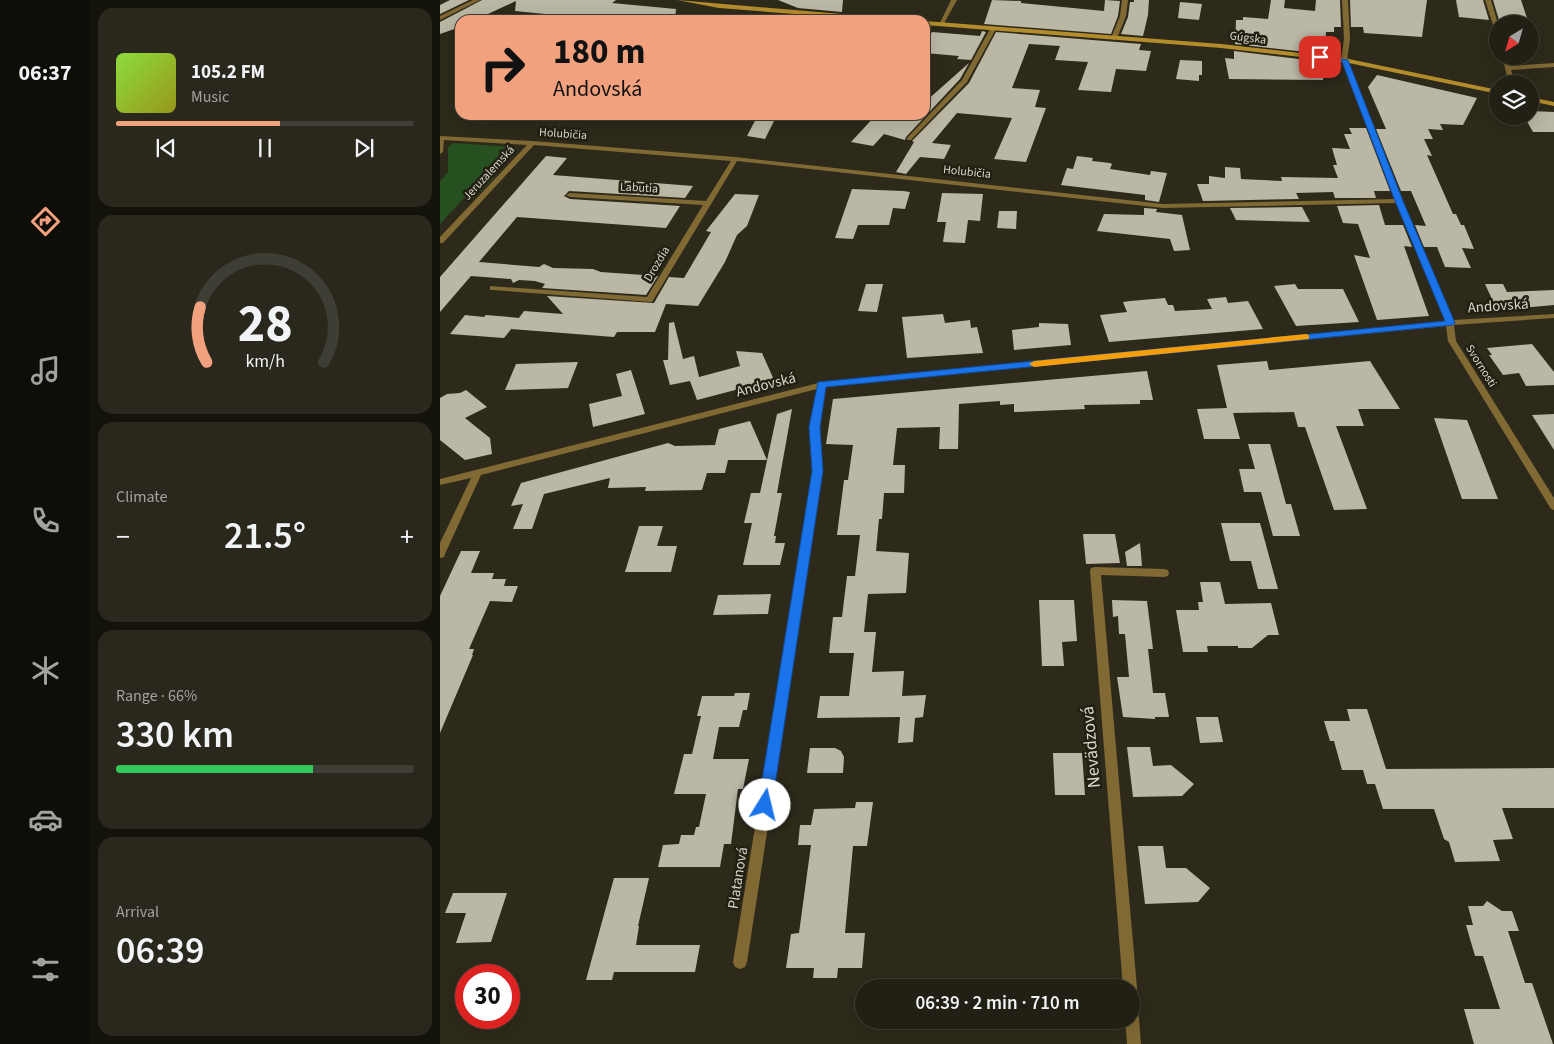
<!DOCTYPE html>
<meta charset="utf-8">
<style>
body{margin:0;font-family:"Source Sans 3",sans-serif;background:#2a281d;color:#f1f3f6;height:100vh;display:flex;flex-direction:column;font-size:19px;white-space:nowrap}
*{box-sizing:border-box;margin:0}
p{font-size:16px;color:#a2a3a0}
.icon{flex:none;width:28px;height:28px;fill:none;stroke:currentColor;stroke-width:2;stroke-linecap:round;stroke-linejoin:round}
.map{position:relative;flex:1;overflow:hidden}
.details{display:flex;flex-direction:column;gap:8px;padding:8px;background:#13120b;width:350px}
.details>*{flex:none}
.top-card{position:absolute;left:15px;top:15px;width:475px;height:105px;border-radius:15px;box-shadow:0 5px 20px #0002,0 0 0 1px #3f3e34;background:#f1a17d;color:#111;overflow:hidden}
.needle{width:32px;rotate:217deg}
.controls{position:absolute;left:1049px;top:15px;display:grid;gap:10px}
.controls a{display:grid;place-items:center;width:50px;height:50px;border-radius:50%;background:#222014;box-shadow:0 5px 20px #0002,0 0 0 1px #3f3e34;font-size:25px}
.speed{position:absolute;left:15px;top:964px;display:flex;gap:10px;font-size:25px;font-weight:700;text-align:center}
.speed>*{display:grid;place-content:center;width:65px;height:65px;border-radius:50%;background:#222014;box-shadow:0 5px 20px #0002,0 0 0 1px #3f3e34;line-height:1}
.speed .limit{border:8px solid #d22;background:#fff;color:#111}
.pin{position:absolute;display:grid;place-items:center;width:42px;height:42px;color:#fff;margin:-21px;border-radius:10px;box-shadow:0 2px 8px #0006}
.me{position:absolute;width:55px;margin:-28px;rotate:9deg;stroke-linejoin:round;filter:drop-shadow(0 0 4px #0008)}
.turn{display:flex;align-items:center;gap:18px;height:105px;padding:0 15px;font-size:22px}
.turn .icon{width:65px;height:65px;stroke-width:2.5}
.turn b{display:block;font-size:35px;line-height:42px}
.big{font-size:38px;font-weight:600;line-height:1.1}
.details .card{flex:1;display:flex;flex-direction:column;justify-content:center;gap:8px;min-width:0;padding:0 18px;border-radius:15px;background:#2a281d}
.details .dial{align-items:center;gap:0}
.dial svg{height:130px;overflow:visible;fill:none;stroke:#3f3e34;stroke-width:7;stroke-linecap:round;text-anchor:middle}
.dial text{fill:#f1f3f6;stroke:none}
.song{display:flex;align-items:center;gap:15px}
.cover{width:60px;height:60px;border-radius:8px;background:linear-gradient(135deg,hsl(90 70% 55%),hsl(60 70% 35%))}
.played{height:5px;border-radius:2px;background:linear-gradient(90deg,#f1a17d 55%,#3f3e34 55%)}
.keys{display:flex;justify-content:space-around;direction:ltr}
.heat{display:flex;justify-content:space-between;align-items:center;font-size:28px;direction:ltr}
.charge{height:8px;border-radius:4px;background:linear-gradient(90deg,#34c759 66%,#3f3e34 0)}
.trip{position:absolute;left:415px;top:979px;width:285px;height:50px;border-radius:25px;background:#222014;box-shadow:0 5px 20px #0002,0 0 0 1px #3f3e34;font-weight:600;line-height:50px;text-align:center}
main{display:flex;flex:1;min-height:0}
.tab-bar{display:flex;flex-direction:column;width:90px;justify-content:space-around;align-items:center;background:#0e0d08;color:#a2a3a0}
.tab-bar .icon{width:35px;height:35px}
.tab-bar .selected{color:#f1a17d}
.tab-bar b{font-size:22px;color:#f1f3f6}
.map>svg:first-child{display:block}
.green{fill:#265020}
.building{fill:#bbb7a5}
.lines{fill:none;stroke-linecap:round;stroke-linejoin:round}
.street{fill:#816933;fill-rule:evenodd}
.secondary{fill:#b38c2c;fill-rule:evenodd}
.route{fill:#1a73e8;stroke:#114b97}
.slow{fill:#f59e0b}
.labels{text-anchor:middle;dominant-baseline:central;stroke-width:5;stroke-linejoin:round;paint-order:stroke}
.far-street-label{font-size:12px;fill:#d7d5cc;stroke:#232012}
.street-label{font-size:15px;fill:#d7d5cc;stroke:#232012}
.near-street-label{font-size:18px;fill:#d7d5cc;stroke:#232012}
</style>
<main>
<nav class="tab-bar">
<b>06:37</b>
<svg class="icon selected" aria-label="directions" viewBox="0 0 24 24"><path d="M12 3l9 9-9 9-9-9zM9 14v-3h6M13 9l2 2-2 2"/></svg>
<svg class="icon" aria-label="music" viewBox="0 0 24 24"><path d="M9 18V5l10-2v13"/><circle cx="6" cy="18" r="3"/><circle cx="16" cy="16" r="3"/></svg>
<svg class="icon" aria-label="phone" viewBox="0 0 24 24"><path d="M5 4h4l2 5-3 2q2 4 5 5l2-3 5 2v4C11 20 4 13 5 4z"/></svg>
<svg class="icon" aria-label="climate" viewBox="0 0 24 24"><path d="M12 3v18M4 7l16 10M4 17L20 7"/></svg>
<svg class="icon" aria-label="car" viewBox="0 0 24 24"><path d="M5 17H2v-5l4-1 3-4h7l3 4 3 1v5h-3M9 17h6M6 11h13"/><circle cx="7" cy="17" r="2"/><circle cx="17" cy="17" r="2"/></svg>
<svg class="icon" aria-label="filters" viewBox="0 0 24 24"><path d="M4 7h16M4 17h16"/><circle cx="9" cy="7" r="2"/><circle cx="15" cy="17" r="2"/></svg>
</nav>
<section class="details">
<div class="card">
<div class="song"><i class="cover"></i><div><b>105.2 FM</b><p>Music</p></div></div>
<div class="played"></div>
<div class="keys"><svg class="icon" aria-label="previous" viewBox="0 0 24 24"><path d="M18 5L8 12l10 7zM5 5v14"/></svg><svg class="icon" aria-label="pause" viewBox="0 0 24 24"><path d="M8 5v14M16 5v14"/></svg><svg class="icon" aria-label="next" viewBox="0 0 24 24"><path d="M6 5l10 7-10 7zM19 5v14"/></svg></div>
</div>
<div class="card dial"><svg viewBox="0 0 100 80">
<path d="M14 69A42 42 0 1 1 86 69"/>
<path d="M14 69A42 42 0 0 1 10 35" stroke="#f1a17d"/>
<text x="50" y="56" font-size="32" font-weight="700">28</text>
<text x="50" y="72" font-size="11">km/h</text>
</svg></div>
<div class="card"><p>Climate</p>
<div class="heat"><a>−</a><b class="big">21.5°</b><a>+</a></div>
</div>
<div class="card"><p>Range · 66%</p><b class="big">330 km</b><div class="charge"></div></div>
<div class="card"><p>Arrival</p><b class="big">06:39</b></div>
</section>
<div class="map">
<svg width="1114" height="1044" viewBox="0 0 1114 1044">
<rect width="100%" height="100%" fill="#2d2a1b"/>
<!-- green -->
<polygon class="green" points="13,143 72,147 78,150 70,160 61,159 46,175 55,177 34,198 24,198 0,224 0,181 8,172 8,147"/>
<!-- building -->
<g class="building">
<polygon points="10,0 29,0 0,14 0,5"/>
<polygon points="42,0 176,0 172,3 236,9 235,20 121,20 125,16 75,11 76,1 35,20 20,20 20,27 0,34 0,22"/>
<polygon points="338,0 403,0 402,12 358,8"/>
<polygon points="552,0 581,1 581,3 664,11 665,0 680,1 678,16 671,34 544,24"/>
<polygon points="694,0 709,0 708,15 703,36 681,34 688,17 690,2 694,2"/>
<polygon points="831,0 845,0 844,8 875,11 876,0 900,0 901,27 894,27 894,32 886,32 884,54 795,44 796,20 803,20 803,17 828,19"/>
<polygon points="910,0 987,0 982,37 924,33 923,27 911,27"/>
<polygon points="1016,0 1043,0 1049,20 1019,17"/>
<polygon points="1053,0 1081,0 1089,24 1068,24 1067,21 1059,20"/>
<polygon points="740,2 762,4 759,20 738,18"/>
<polygon points="542,31 546,32 531,60 517,59 519,56 485,53 485,42 492,32 540,36"/>
<polygon points="556,32 701,44 699,50 711,51 706,71 676,69 671,92 638,90 648,62 615,60 620,46 589,44 572,88 600,90 595,107 606,108 586,162 554,159 572,118 517,113 492,143 511,145 504,159 480,157 466,174 456,172 474,142 472,141 529,83"/>
<polygon points="794,51 884,62 883,80 789,79 785,58 794,59"/>
<polygon points="740,60 762,61 762,75 759,75 759,81 736,79"/>
<polygon points="529,63 520,79 466,137 465,140 444,134 433,146 411,142 436,115 485,115 485,102"/>
<polygon points="937,75 1037,98 1023,125 1000,124 1003,130 988,129 993,139 984,139 992,156 987,155 1013,214 1016,214 1021,225 1024,225 1034,249 1022,248 1031,268 1005,267 997,247 984,247 975,225 986,226 971,191 961,191 936,129 946,129 928,87"/>
<polygon points="1090,111 1114,112 1114,132 1093,132 1084,116 1090,116"/>
<polygon points="318,115 337,115 325,139 307,136"/>
<polygon points="909,128 926,128 950,191 934,191 936,198 895,198 893,192 856,193 859,199 763,201 757,184 769,184 769,176 785,178 785,167 800,168 801,179 842,181 841,177 898,178 893,165 897,165 892,148 910,149 904,134 912,134"/>
<polygon points="106,156 127,158 113,175 253,186 245,198 129,191 124,196 130,199 240,206 226,228 77,217 39,262 99,267 104,264 113,268 153,269 161,272 218,276 206,295 102,288 105,284 95,281 79,280 73,283 71,279 31,276 0,312 0,277"/>
<polygon points="637,156 653,158 652,161 670,163 672,164 670,169 710,175 711,171 727,173 719,202 705,200 705,195 621,185 627,168 633,169"/>
<polygon points="412,189 463,191 470,192 465,209 453,208 449,225 418,225 413,239 395,238"/>
<polygon points="502,193 543,194 540,221 528,220 525,243 503,242 506,222 497,222"/>
<polygon points="295,194 319,195 307,226 297,235 285,262 258,306 226,304 215,332 177,332 174,337 71,329 84,311 123,314 107,296 214,303 229,277 244,278 271,232 266,231"/>
<polygon points="939,205 945,225 963,225 972,247 964,246 989,316 937,320 914,255 930,258 918,224 903,223 897,206"/>
<polygon points="862,207 870,222 796,220 790,208"/>
<polygon points="704,208 717,209 716,212 742,215 750,250 734,251 730,239 657,231 664,214 704,215"/>
<polygon points="559,211 577,211 576,229 557,228"/>
<polygon points="426,284 443,284 437,312 418,311"/>
<polygon points="855,284 858,289 903,289 919,322 856,326 834,286"/>
<polygon points="1045,284 1063,284 1067,292 1114,290 1114,305 1057,310"/>
<polygon points="786,297 788,303 808,301 823,329 669,342 660,315 687,312 683,302 690,301 725,298 728,305 733,305 735,311 772,309 767,299"/>
<polygon points="503,314 505,323 530,320 531,328 537,327 543,353 467,358 462,317"/>
<polygon points="25,315 44,317 46,315 80,318 64,338 10,334"/>
<polygon points="234,322 243,359 254,356 259,377 300,366 296,351 322,353 334,380 257,400 250,381 230,385 223,360 228,360 229,323"/>
<polygon points="599,323 628,324 631,345 574,350 572,330 599,327"/>
<polygon points="1092,344 1114,372 1114,385 1086,386 1079,373 1063,375 1049,355 1052,355 1047,348"/>
<polygon points="827,361 829,370 930,361 960,409 918,409 924,426 896,426 927,509 894,510 865,427 858,427 854,412 793,413 800,439 764,439 757,409 787,408 777,365"/>
<polygon points="138,362 128,388 65,390 76,364"/>
<polygon points="191,370 205,414 153,427 149,404 182,396 176,374"/>
<polygon points="707,371 713,400 700,400 700,404 644,405 645,409 574,412 574,404 560,405 560,401 519,404 518,449 499,449 500,427 457,428 453,465 465,465 464,493 444,493 442,519 439,519 436,551 469,553 466,593 428,594 424,632 436,632 432,672 464,671 462,696 486,695 483,717 475,718 473,742 458,743 460,717 377,718 380,696 409,696 414,653 389,653 393,617 402,617 407,576 415,576 420,535 397,535 404,480 408,480 413,445 386,444 393,399"/>
<polygon points="26,390 47,407 25,418 50,438 52,454 25,460 0,440 0,398 7,394 20,393"/>
<polygon points="352,409 337,493 342,493 334,536 336,536 335,543 345,543 340,565 303,565 312,523 304,523 311,493 320,493 337,414"/>
<polygon points="1114,414 1114,450 1092,415"/>
<polygon points="994,418 1027,420 1058,499 1022,499"/>
<polygon points="310,421 327,460 288,460 285,473 267,473 262,490 205,491 206,487 168,488 170,478 104,494 92,529 73,529 83,504 71,506 81,483 228,443 235,446 275,445 279,429"/>
<polygon points="808,444 830,444 846,504 851,504 860,536 833,536 821,492 804,492 799,469 815,469"/>
<polygon points="781,523 820,523 838,589 818,589 811,561 790,561"/>
<polygon points="199,526 223,526 217,546 237,546 231,572 185,572"/>
<polygon points="643,534 675,534 680,563 646,564"/>
<polygon points="700,543 702,566 687,566 685,552"/>
<polygon points="21,551 40,551 31,573 54,573 52,579 66,579 64,586 78,586 72,602 50,601 29,649 34,649 32,655 33,655 0,733 0,596"/>
<polygon points="760,582 780,582 785,604 831,603 839,635 828,635 812,648 798,648 798,646 767,646 768,652 743,652 736,610 759,610 758,602 763,602"/>
<polygon points="331,594 328,614 273,615 278,595"/>
<polygon points="599,600 634,600 637,641 622,642 624,666 602,666"/>
<polygon points="672,600 707,601 713,649 708,649 713,693 725,693 729,717 715,717 715,719 683,717 677,677 689,677 685,634 679,634 678,616 673,617"/>
<polygon points="295,693 310,693 307,710 303,710 299,727 279,727 273,759 309,759 303,789 298,789 291,844 284,844 280,867 218,867 223,845 239,844 241,835 254,835 256,827 259,827 266,794 234,794 244,754 252,754 261,716 257,716 262,696 294,696"/>
<polygon points="907,709 927,709 946,769 1114,768 1114,808 1062,808 1073,839 1053,840 1060,861 1015,862 1009,842 1004,839 994,809 943,809 935,784 927,784 923,770 902,770 894,741 890,741 884,721 910,721"/>
<polygon points="756,717 778,717 783,742 760,743"/>
<polygon points="687,747 710,747 713,766 731,765 754,784 742,796 693,797"/>
<polygon points="370,748 395,748 401,751 404,757 403,773 367,773"/>
<polygon points="613,753 642,753 645,795 615,795"/>
<polygon points="416,802 433,802 427,846 413,846 405,933 425,933 422,968 398,968 397,978 373,978 374,968 346,968 351,934 359,933 371,845 358,845 360,825 371,825 374,809 415,808"/>
<polygon points="698,846 723,846 726,868 746,868 770,888 758,902 705,904"/>
<polygon points="174,878 209,878 198,926 199,926 196,945 260,945 255,972 174,972 172,980 146,980"/>
<polygon points="13,893 67,893 51,942 16,943 26,913 5,913"/>
<polygon points="1047,901 1062,911 1072,911 1079,931 1068,931 1085,983 1092,983 1113,1044 1034,1044 1024,1009 1060,1009 1043,956 1035,956 1026,925 1033,925 1028,906 1043,906"/>
</g>
<g class="lines">
<!-- street -->
<g class="street">
<polygon points="33,0 40,0 0,20 0,16"/>
<polygon points="511,0 517,0 503,25 499,25"/>
<polygon points="682,0 688,0 686,16 677,38 674,40 671,38 680,16"/>
<polygon points="902,0 908,0 910,39 907,60 963,201 1013,320 1114,314 1114,318 1014,325 1016,341 1114,498 1114,510 1111,509 1008,341 1006,326 386,387 380,427 383,471 307,962 305,967 300,969 295,967 293,962 373,471 370,427 377,389 41,475 5,554 4,557 0,558 0,543 31,478 0,485 0,479 382,382 1005,321 956,203 723,208 297,161 212,302 53,290 50,290 50,286 207,297 263,205 130,197 126,195 130,193 266,201 291,161 94,145 3,243 0,243 0,237 87,145 4,140 3,152 0,154 0,136 92,141 295,157 723,204 955,199 901,60 904,39"/>
<polygon points="1045,0 1051,0 1058,24 1058,33 1055,31"/>
<polygon points="553,27 556,29 527,82 471,140 467,140 467,138 522,80 550,29"/>
<polygon points="1062,56 1068,56 1070,66 1114,63 1114,67 1071,70 1075,84 1069,84"/>
<polygon points="655,567 724,569 728,570 729,573 728,576 724,577 661,575 697,988 695,993 691,995 691,988 683,988 650,571 651,568"/>
<polygon points="691,999 696,1001 698,1006 701,1044 687,1044 685,1020 691,1020"/>
</g>
<!-- secondary -->
<g class="secondary">
<polygon points="237,0 449,18 452,20 429,20 279,8"/>
<polygon points="485,21 781,44 904,58 1058,90 1058,94 904,62 781,48 485,25"/>
<polygon points="1090,97 1114,102 1114,106 1090,101"/>
</g>
</g>
<!-- route -->
<polygon class="route" points="880,55 908,60 963,201 1015,323 1013,325 386,387 380,427 383,471 332,805 330,809 325,811 320,809 318,805 372,471 369,427 378,382 1005,321 955,201 902,62 877,59 877,56"/>
<!-- slow -->
<polygon class="slow" points="866,334 869,335 869,339 594,367 589,364 594,361"/>
<g class="labels">
<!-- far-street labels -->
<g class="far-street-label">
<text transform="translate(808 38) rotate(7)">Gúgska</text>
<text transform="translate(123 134) rotate(4)">Holubičia</text>
<text transform="translate(527 172) rotate(6)">Holubičia</text>
<text transform="translate(49 173) rotate(-47)">Jeruzalemská</text>
<text transform="translate(199 188) rotate(3)">Labutia</text>
<text transform="translate(217 264) rotate(-59)">Drozdia</text>
<text transform="translate(1041 366) rotate(58)">Svornosti</text>
</g>
<!-- street labels -->
<g class="street-label">
<text transform="translate(1058 306) rotate(-4)">Andovská</text>
<text transform="translate(326 385) rotate(-14)">Andovská</text>
<text transform="translate(298 878) rotate(-81)">Platanová</text>
</g>
<!-- near-street labels -->
<g class="near-street-label">
<text transform="translate(651 747) rotate(-95)">Nevädzová</text>
</g>
</g>
</svg>
<div class="controls">
<a><svg class="needle" viewBox="-14 -14 28 28"><path d="M0-13l5 13h-10z" fill="#e53935"/><path d="M0 13l5-13h-10z" fill="#a2a3a0"/></svg></a>
<a><svg class="icon" aria-label="layers" viewBox="0 0 24 24"><path d="M12 4l9 5-9 5-9-5zM3 14l9 5 9-5"/></svg></a>
</div>
<div class="speed"><div class="limit">30</div></div>
<div class="pin" style="left:880px;top:57px;background:#d93025"><svg class="icon" aria-label="arrive" viewBox="0 0 24 24"><path d="M6 21V4h12l-3 4 3 4H6"/></svg></div>
<svg class="me" style="left:325px;top:805px" viewBox="-20 -20 40 40"><circle r="19" fill="#fff"/><path d="M0-13L10 11 0 6-10 11z" fill="#1a73e8"/></svg>
<div class="trip">06:39 · 2 min · 710 m</div>
<div class="top-card">
<div class="turn"><svg class="icon" aria-label="right" viewBox="0 0 24 24"><path d="M7 20v-9h11M14 6l5 5-5 5"/></svg><div><b>180 m</b>Andovská</div></div>
</div>
</div>
</main>
